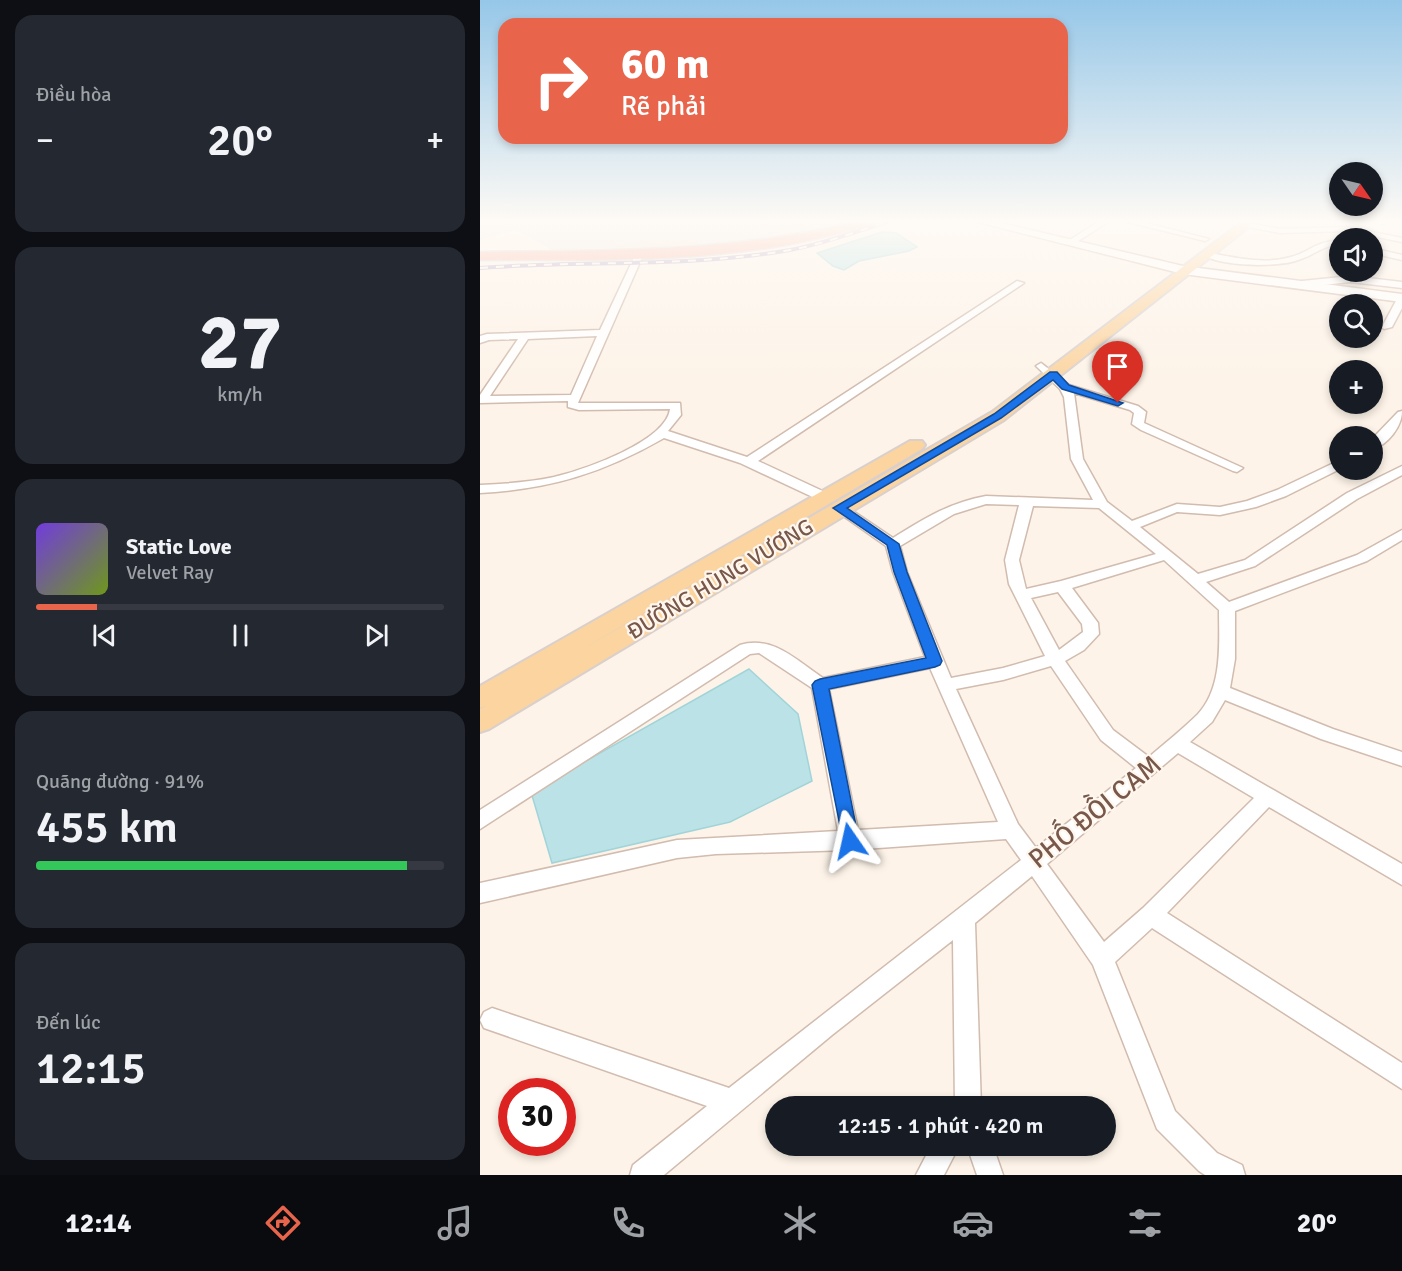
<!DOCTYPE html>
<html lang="vi">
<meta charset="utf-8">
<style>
body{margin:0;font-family:Signika,sans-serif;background:#242831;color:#f1f3f6;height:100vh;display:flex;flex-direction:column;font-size:22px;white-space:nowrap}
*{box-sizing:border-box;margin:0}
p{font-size:20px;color:#9ea1a6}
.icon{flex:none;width:33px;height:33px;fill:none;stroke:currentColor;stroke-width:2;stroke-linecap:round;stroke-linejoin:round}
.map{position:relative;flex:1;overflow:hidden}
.panel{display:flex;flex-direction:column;gap:15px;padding:15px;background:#0d0f14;width:480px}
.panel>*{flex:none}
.banner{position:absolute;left:18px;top:18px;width:570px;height:126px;border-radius:18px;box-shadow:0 3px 9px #0003;background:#e8654c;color:#fff;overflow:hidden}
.needle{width:39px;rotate:124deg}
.controls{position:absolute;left:849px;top:162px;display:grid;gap:12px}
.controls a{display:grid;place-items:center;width:54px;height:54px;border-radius:50%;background:#171b24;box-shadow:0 3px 9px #0003;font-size:30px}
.speed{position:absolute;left:18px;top:1078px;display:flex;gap:12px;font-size:30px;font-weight:700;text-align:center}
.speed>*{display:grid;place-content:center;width:78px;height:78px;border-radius:50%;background:#171b24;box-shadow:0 3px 9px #0003;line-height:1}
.speed .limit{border:9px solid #d22;background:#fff;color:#111}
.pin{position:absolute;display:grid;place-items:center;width:51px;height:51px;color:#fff;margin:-62px -26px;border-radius:50% 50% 50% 0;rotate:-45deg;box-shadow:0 0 6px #0007}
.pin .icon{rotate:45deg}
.me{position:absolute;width:66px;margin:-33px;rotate:349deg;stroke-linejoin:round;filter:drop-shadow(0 0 4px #0008)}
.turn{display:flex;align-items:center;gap:21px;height:126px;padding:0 24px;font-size:27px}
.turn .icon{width:78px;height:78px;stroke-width:2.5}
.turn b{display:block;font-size:42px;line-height:51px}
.big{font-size:45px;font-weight:600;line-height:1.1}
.panel .widget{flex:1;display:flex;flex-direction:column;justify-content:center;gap:9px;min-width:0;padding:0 21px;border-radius:18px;background:#242831}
.panel .dial{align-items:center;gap:0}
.dial b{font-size:78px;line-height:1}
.song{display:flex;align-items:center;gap:18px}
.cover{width:72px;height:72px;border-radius:9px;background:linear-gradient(135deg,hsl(260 70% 55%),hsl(80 70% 35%))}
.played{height:6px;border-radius:3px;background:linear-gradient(90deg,#e8654c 15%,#363941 15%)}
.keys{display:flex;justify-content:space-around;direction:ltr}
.heat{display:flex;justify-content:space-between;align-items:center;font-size:33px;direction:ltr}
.charge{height:9px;border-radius:4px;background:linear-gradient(90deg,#34c759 91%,#363941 0)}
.trip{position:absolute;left:285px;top:1096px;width:351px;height:60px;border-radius:30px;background:#171b24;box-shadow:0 3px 9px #0003;font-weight:600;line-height:60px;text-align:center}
.tabs{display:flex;height:96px;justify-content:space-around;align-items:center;background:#090b0e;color:#9ea1a6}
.tabs .icon{width:42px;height:42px}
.tabs .current{color:#e8654c}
.tabs b{font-size:27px;color:#f1f3f6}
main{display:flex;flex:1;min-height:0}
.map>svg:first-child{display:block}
.residential{fill:#f5e5d6}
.industrial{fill:#ede6e1}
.water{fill:#bbe3e7;stroke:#a1d4d9;stroke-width:1.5}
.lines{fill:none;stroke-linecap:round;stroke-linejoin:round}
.street-casing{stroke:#d1bcaf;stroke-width:3}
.secondary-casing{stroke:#d4bcad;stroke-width:3}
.primary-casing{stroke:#d9d0cd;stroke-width:4}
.highway-casing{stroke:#d9d0cd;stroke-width:3}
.street{fill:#fff;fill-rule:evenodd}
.secondary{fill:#fff;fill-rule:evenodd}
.primary{fill:#fbd4a0;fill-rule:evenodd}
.highway{fill:#f7b09e;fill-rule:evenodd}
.rail-casing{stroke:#b5a5c7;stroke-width:4}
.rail{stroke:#fff7ee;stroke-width:2;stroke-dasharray:8;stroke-linecap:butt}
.route{fill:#1a73e8;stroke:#114b97;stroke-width:1.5}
.labels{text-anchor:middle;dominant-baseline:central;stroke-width:4.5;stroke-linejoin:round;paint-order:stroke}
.street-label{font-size:22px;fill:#77584b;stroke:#fff7ee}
.near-street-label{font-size:27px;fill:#77584b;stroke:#fff7ee}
</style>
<main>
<section class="panel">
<div class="widget"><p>Điều hòa</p>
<div class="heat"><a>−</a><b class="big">20°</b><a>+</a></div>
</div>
<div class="widget dial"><b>27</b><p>km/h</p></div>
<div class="widget">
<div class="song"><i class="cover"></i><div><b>Static Love</b><p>Velvet Ray</p></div></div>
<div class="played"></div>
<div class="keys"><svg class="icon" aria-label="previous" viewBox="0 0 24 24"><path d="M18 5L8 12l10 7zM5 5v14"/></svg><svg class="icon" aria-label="pause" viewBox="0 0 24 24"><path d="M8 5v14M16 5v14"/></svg><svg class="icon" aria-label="next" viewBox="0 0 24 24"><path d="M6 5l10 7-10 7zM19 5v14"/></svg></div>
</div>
<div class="widget"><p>Quãng đường · 91%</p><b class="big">455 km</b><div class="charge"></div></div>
<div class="widget"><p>Đến lúc</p><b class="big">12:15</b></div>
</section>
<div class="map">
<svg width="922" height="1175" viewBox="0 0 922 1175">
<rect width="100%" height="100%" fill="#fdf3e8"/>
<!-- residential -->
<polygon class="residential" points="219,239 217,246 132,251 134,244"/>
<!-- industrial -->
<polygon class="industrial" points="0,222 372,222 339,232 330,230 301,238 254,244 217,246 219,239 135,244 133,248 72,250 36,230 0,240"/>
<!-- water -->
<g class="water">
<polygon points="402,232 416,233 437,247 429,251 379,261 364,270 353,266 337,253"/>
<polygon points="269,669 318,714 332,781 250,822 72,863 51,792"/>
</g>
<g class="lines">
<!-- street casing -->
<g class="street-casing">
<g id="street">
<polygon points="618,222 628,222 592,245 585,243"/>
<polygon points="648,222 662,222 729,239 725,241"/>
<polygon points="763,222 800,229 868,227 922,238 922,242 868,231 800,233 763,226"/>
<path d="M 860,241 L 860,245 C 843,245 836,254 821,259 C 799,268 741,267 721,254 L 725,252 C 752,257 783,265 811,257 C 830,252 837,240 860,241 Z"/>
<polygon points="892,248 922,255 922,260 892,253"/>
<path d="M 157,251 L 164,253 L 98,403 L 200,403 L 201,415 L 188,431 L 267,457 L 537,281 L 544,283 L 278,461 L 349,494 L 351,497 L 349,500 L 339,500 L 260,463 L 184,438 C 123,473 71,489 0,493 L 0,485 C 25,484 50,482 74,477 C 103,470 186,442 190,409 L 99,410 L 88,407 L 88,401 L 0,403 L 0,395 L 38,339 L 9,340 L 0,343 L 0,336 L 7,334 L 120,330 ZM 117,336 L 91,395 L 10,396 L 48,339 Z"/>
<polygon points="871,276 922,282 922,288 871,282 822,287 818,284 822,281"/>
<polygon points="922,296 922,308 912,327 904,329 902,327 917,299"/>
<path d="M 561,363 L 589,385 L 658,406 L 666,412 L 664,423 L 763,468 L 757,472 L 753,471 L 661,430 L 652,424 L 654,413 L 650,410 L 594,393 L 603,459 L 627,502 L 652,521 L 697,504 L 740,507 L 767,501 L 797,490 L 860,460 L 860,469 L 806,496 L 776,507 L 740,515 L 697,512 L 660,527 L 718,574 L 765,560 L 867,493 L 922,466 L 922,475 L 877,499 L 775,566 L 726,582 L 749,602 L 877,555 L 922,530 L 922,540 L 887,561 L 755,611 L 755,659 L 750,688 L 853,729 L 922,752 L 922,766 L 841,739 L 745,700 L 732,722 L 710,742 L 922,864 L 922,885 L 789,807 L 687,913 L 922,1063 L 922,1089 L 672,928 L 635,962 L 695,1111 L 737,1153 L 762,1165 L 765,1175 L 725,1175 L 719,1171 L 677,1129 L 613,965 L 552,876 L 495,923 L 501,1107 L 475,1107 L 473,940 L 352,1035 L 184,1175 L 150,1175 L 153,1165 L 227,1106 L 4,1028 L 0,1020 L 4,1012 L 12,1008 L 249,1088 L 541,860 L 526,839 L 370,850 L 236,854 L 197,858 L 0,903 L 0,883 L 197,840 L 358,831 L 332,688 L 279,653 L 270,654 L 0,829 L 0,810 L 260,645 C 293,635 317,661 343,678 L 445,657 L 413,572 L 406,546 L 352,508 L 354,505 L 364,505 L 413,538 C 443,519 471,502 506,496 L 613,500 L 591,459 L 584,397 L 580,389 L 556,366 ZM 506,504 L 539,505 L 525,560 L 529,584 L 565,656 L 523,668 L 471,678 L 427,572 L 420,546 L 474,514 ZM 553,506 L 619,508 L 676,554 L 581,581 L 546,589 L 539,560 ZM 684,560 L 739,610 C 739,643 743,687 718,714 C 703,729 685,743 669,757 L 633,730 L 585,661 L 604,650 L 619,634 L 618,623 L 592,588 ZM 578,592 L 602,624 L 603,632 L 579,650 L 551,598 ZM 571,666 L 621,740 L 656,768 L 556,848 L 538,824 L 476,689 L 523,680 ZM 450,668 L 518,822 L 378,830 L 349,689 ZM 698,753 L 774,798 L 663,908 L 624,942 L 567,864 Z"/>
<path d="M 922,411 C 922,427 908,444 892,450 L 892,439 L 918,412 Z"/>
<polygon points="451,1146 479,1146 464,1175 436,1175"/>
<polygon points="487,1146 513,1146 523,1175 497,1175"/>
</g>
</g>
<!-- secondary casing -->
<g class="secondary-casing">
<polygon id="secondary" points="498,222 517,222 703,266 922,294 922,302 703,274"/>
</g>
<!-- primary casing -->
<g class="primary-casing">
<polygon id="primary" points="762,222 775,222 524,420 9,729 0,732 0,709 6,706 0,708 0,686 430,441 442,441 445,445 442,449 96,653 512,412"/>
</g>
<!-- highway casing -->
<g class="highway-casing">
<path id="highway" d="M 372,222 L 395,222 L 393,225 C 360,233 328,242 294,247 C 197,263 98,259 0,260 L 0,252 C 125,250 250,253 372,222 Z"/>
</g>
<!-- street -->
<use href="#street" class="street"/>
<!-- secondary -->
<use href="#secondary" class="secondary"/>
<!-- primary -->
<use href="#primary" class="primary"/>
<!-- highway -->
<use href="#highway" class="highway"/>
<!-- rail casing -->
<g class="rail-casing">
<path id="rail" d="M 0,268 C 103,260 208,268 310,250 C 343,244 375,232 407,222"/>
</g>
<!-- rail -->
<use href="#rail" class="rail"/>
</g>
<!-- sky -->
<linearGradient id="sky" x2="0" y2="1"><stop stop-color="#96c7e8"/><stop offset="0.57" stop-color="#fefaf5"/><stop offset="1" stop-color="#fefaf5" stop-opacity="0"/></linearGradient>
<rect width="922" height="387" fill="url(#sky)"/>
<!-- route -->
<polygon class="route" points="570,372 577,372 589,385 643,403 638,406 582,389 573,380 521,418 367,508 419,544 427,572 462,661 460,665 455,667 349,689 379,841 377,846 370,849 364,846 332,685 335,681 340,679 446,658 414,572 407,545 353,508 514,414"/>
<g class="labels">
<!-- street labels -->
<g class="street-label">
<text transform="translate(240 579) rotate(-31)">ĐƯỜNG HÙNG VƯƠNG</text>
</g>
<!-- near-street labels -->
<g class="near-street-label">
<text transform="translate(615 812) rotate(-39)">PHỐ ĐỒI CAM</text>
</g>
</g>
</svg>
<div class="controls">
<a><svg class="needle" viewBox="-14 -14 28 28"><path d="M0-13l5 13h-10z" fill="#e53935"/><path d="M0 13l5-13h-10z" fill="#9ea1a6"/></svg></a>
<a><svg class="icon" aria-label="sound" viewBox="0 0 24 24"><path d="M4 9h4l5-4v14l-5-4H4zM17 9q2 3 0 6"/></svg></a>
<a><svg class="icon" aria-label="search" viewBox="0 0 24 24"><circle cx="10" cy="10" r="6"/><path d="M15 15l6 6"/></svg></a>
<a>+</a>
<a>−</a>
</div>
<div class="speed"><div class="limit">30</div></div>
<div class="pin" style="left:638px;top:403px;background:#d93025"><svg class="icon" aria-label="arrive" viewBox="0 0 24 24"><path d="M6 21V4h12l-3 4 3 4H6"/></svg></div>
<svg class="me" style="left:370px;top:841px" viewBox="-20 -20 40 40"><path d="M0-17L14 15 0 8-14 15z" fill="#1a73e8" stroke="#fff" stroke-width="4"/></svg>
<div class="trip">12:15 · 1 phút · 420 m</div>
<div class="banner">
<div class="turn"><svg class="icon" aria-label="right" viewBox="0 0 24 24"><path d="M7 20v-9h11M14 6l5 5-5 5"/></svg><div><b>60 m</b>Rẽ phải</div></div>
</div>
</div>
</main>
<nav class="tabs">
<b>12:14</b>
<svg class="icon current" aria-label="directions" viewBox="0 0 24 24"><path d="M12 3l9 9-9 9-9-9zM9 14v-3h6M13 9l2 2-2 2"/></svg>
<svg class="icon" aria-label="music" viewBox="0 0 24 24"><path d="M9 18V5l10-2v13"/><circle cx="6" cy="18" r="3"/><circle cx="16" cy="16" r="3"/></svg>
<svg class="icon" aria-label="phone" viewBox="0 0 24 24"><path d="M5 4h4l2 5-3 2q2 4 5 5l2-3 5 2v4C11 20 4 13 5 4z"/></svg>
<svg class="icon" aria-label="climate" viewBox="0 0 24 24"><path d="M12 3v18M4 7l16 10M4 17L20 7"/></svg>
<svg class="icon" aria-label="car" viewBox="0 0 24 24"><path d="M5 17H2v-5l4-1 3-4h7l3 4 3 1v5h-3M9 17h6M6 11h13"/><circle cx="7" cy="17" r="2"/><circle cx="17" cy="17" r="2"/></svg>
<svg class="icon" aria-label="filters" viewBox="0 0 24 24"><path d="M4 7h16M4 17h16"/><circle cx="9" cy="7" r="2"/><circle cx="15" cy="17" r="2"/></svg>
<b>20°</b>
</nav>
